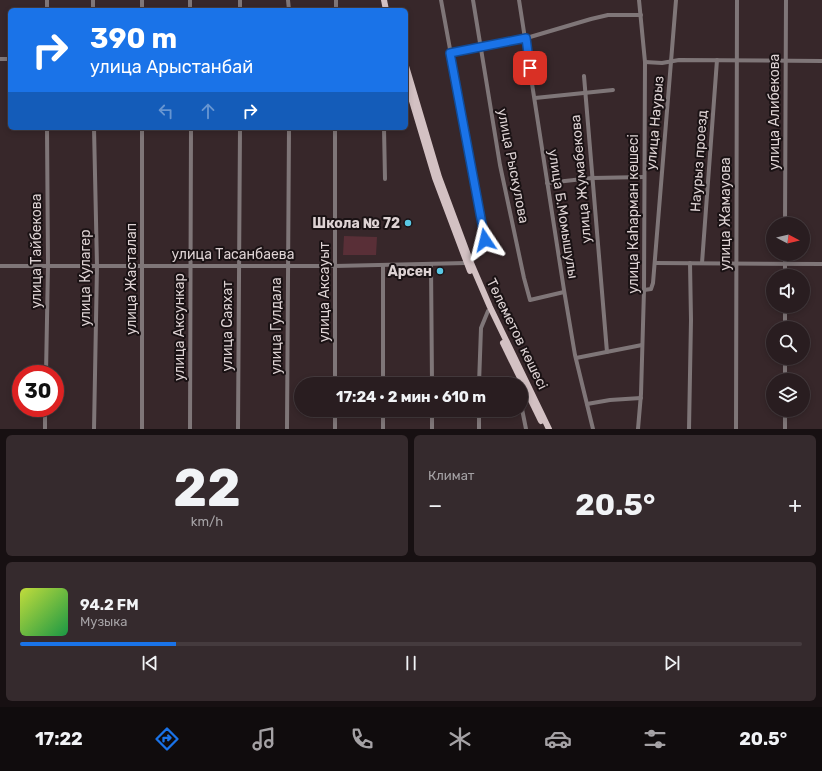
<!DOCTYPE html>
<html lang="ru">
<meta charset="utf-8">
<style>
body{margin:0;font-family:Rubik,sans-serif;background:#352a2d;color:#f1f3f6;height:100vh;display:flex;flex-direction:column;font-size:15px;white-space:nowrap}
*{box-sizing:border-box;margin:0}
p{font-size:13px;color:#a5a2a5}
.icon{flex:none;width:22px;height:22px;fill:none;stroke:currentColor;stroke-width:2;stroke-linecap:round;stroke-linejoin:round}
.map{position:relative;height:429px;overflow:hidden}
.sheet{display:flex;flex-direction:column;gap:6px;padding:6px;background:#171012;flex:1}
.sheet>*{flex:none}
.banner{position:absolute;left:8px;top:8px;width:400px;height:122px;border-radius:6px;box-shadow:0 2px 6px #0003,0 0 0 1px #453b3e;background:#1a73e8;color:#fff;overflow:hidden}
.needle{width:26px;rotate:97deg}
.fabs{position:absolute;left:766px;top:217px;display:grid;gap:8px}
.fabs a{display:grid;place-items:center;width:44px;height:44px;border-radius:50%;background:#291d20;box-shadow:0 2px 6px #0003,0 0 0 1px #453b3e;font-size:20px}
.speed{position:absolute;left:12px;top:365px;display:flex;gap:8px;font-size:20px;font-weight:700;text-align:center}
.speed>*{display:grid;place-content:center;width:52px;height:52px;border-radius:50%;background:#291d20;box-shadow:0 2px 6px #0003,0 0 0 1px #453b3e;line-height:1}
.speed .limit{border:6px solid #d22;background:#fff;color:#111}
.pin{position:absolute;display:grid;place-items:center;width:34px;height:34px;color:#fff;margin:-17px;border-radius:8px;box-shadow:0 2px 6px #0006}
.me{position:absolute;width:44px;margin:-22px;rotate:350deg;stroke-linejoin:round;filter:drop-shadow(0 0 3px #0008)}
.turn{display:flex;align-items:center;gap:14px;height:84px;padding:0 16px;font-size:18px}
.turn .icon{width:52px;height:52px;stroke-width:2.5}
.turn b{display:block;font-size:28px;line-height:34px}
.lanes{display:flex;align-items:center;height:38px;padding:0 16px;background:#0003;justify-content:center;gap:20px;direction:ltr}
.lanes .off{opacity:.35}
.big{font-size:30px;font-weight:700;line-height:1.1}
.sheet .widget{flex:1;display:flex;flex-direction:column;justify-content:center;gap:6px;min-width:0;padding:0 14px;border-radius:6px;background:#352a2d}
.sheet .dial{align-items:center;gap:0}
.dial b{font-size:52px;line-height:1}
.song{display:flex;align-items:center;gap:12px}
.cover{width:48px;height:48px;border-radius:6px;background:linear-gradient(135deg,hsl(70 70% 55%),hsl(140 70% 35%))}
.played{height:4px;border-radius:2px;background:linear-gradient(90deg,#1a73e8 20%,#453b3e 20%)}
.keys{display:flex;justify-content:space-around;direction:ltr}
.heat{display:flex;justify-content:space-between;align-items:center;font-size:22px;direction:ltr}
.sheet .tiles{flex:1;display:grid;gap:6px;grid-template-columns:1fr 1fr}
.widget:last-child{grid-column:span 2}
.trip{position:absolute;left:294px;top:377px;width:234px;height:40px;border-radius:20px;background:#291d20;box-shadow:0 2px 6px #0003,0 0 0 1px #453b3e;font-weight:700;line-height:40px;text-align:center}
.tabs{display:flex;height:64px;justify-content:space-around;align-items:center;background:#100c0d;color:#a5a2a5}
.tabs .icon{width:28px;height:28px}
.tabs .on{color:#1a73e8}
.tabs b{font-size:18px;color:#f1f3f6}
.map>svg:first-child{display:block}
.garden{fill:#592f37}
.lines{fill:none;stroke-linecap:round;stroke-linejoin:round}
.street{stroke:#7f7678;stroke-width:4}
.primary{stroke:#d3c1c3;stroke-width:6}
.route-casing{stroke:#114b97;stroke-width:10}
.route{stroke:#1a73e8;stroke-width:7}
.poi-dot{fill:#59c8e5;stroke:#1a1214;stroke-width:1.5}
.labels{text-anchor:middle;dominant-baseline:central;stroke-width:4;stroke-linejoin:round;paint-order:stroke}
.street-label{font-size:14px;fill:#ddd2d3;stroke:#1a1214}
.poi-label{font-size:14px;font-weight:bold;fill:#ddd2d3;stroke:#1a1214;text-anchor:end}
</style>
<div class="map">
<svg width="822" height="429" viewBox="0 0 822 429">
<rect width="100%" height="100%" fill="#37272a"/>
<!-- garden -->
<polygon class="garden" points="344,236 377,237 376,255 343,255"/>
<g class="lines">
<!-- street -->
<g class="street">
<polyline points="190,0 190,10"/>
<polyline points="240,0 240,10"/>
<polyline points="288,0 289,10"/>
<polyline points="441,0 485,240"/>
<polyline points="473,0 500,165 524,278 530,300 564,292"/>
<polyline points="519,0 564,290 575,355 593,429"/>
<polyline points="47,10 47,0"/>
<polyline points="93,10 93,0"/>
<polyline points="142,10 142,0"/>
<polyline points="336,10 336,0"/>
<polyline points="450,53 530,37 591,19 608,15 641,15"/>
<polyline points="0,59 10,59"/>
<polyline points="645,62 662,63 679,60 822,61"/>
<polyline points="584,76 607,352"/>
<polyline points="535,98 613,90"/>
<polyline points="94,128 97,266 94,429"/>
<polyline points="142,128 142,429"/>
<polyline points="384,128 385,179"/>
<polyline points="547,183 592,178 644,177"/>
<polyline points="785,224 786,0"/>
<polyline points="655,263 822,264"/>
<polyline points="702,263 717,60"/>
<polyline points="431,264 432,384"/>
<polyline points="0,266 335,266 466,263"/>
<polyline points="785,276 785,254"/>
<polyline points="644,290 651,289 653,283 676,0"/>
<polyline points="785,328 785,306"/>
<polyline points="576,358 642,345"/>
<polyline points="46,374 48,265 47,128"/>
<polyline points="785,380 785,358"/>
<polyline points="335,384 335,128"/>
<polyline points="383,384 383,265"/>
<polyline points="479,384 481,328 488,311"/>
<polyline points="521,404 526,429"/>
<polyline points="587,404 610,400 641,398"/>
<polyline points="432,410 432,429"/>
<polyline points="479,410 479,429"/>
<polyline points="45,429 45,408"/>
<polyline points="190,429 191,128"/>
<polyline points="238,429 240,128"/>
<polyline points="287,429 289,128"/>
<polyline points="335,429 335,410"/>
<polyline points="383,429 383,410"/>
<polyline points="638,429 641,394 644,290 645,62 639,0"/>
<polyline points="689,429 691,320 690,263"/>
<polyline points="736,429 737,0"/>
<polyline points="785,429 785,410"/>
</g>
<!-- primary -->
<g class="primary">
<polyline points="384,0 386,10"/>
<polyline points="406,66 439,177 471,263 490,307 549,429"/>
<polyline points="406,81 435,178 470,271"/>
<polyline points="503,343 541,421"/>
</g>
</g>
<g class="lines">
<!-- route casing -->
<g class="route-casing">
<polyline id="route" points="485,240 450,53 526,38 530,68"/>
</g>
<!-- route -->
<use href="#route" class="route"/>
</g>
<!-- markers -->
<g class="poi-dot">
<circle cx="408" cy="223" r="4"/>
<circle cx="440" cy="271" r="4"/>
</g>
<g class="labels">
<!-- street labels -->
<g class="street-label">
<text transform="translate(774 112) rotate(-90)">улица Алибекова</text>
<text transform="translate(655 123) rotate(-85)">улица Наурыз</text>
<text transform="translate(699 161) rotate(-86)">Наурыз проезд</text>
<text transform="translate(513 166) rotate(79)">улица Рыскулова</text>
<text transform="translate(581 179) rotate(-95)">улица Жумабекова</text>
<text transform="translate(563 214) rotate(81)">улица Б.Момышулы</text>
<text transform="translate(633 214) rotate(-90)">улица Каһарман көшесі</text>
<text transform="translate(725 214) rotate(-90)">улица Жамауова</text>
<text transform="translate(36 251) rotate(-90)">улица Тайбекова</text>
<text x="233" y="254">улица Тасанбаева</text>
<text transform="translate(85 278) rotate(-90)">улица Кулагер</text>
<text transform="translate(131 279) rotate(-90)">улица Жасталап</text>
<text transform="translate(324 292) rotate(-90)">улица Аксауыт</text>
<text transform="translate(227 326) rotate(-90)">улица Саяхат</text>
<text transform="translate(276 326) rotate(-90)">улица Гулдала</text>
<text transform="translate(179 327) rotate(-90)">улица Аксункар</text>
<text transform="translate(517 334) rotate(64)">Төлеметов көшесі</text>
</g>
<!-- poi labels -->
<g class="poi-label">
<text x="400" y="223">Школа № 72</text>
<text x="432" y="271">Арсен</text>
</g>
</g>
</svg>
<div class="fabs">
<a><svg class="needle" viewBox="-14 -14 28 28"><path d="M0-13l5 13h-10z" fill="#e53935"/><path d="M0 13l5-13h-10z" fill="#a5a2a5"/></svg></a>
<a><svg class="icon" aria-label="sound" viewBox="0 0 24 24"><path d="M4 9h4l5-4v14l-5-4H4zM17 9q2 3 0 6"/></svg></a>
<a><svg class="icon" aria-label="search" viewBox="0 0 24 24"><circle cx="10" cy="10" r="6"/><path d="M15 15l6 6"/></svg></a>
<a><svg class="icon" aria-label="layers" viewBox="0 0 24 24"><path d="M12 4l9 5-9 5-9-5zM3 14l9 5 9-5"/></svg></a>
</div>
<div class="speed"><div class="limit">30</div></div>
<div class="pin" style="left:530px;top:68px;background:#d93025"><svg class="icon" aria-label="arrive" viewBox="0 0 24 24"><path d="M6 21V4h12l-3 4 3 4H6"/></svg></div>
<svg class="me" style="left:485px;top:240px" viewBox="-20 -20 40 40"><path d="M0-17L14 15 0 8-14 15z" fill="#1a73e8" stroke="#fff" stroke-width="4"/></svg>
<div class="trip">17:24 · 2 мин · 610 m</div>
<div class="banner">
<div class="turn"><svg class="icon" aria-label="right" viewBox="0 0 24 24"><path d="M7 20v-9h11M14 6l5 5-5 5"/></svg><div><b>390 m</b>улица Арыстанбай</div></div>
<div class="lanes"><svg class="icon off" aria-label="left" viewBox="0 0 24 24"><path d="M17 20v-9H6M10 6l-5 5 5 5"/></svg><svg class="icon off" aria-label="ahead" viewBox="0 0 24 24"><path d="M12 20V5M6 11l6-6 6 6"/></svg><svg class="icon" aria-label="right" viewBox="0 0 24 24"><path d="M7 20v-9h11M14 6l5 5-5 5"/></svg></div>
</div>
</div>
<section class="sheet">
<div class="tiles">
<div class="widget dial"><b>22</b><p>km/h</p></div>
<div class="widget"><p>Климат</p>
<div class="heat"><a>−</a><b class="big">20.5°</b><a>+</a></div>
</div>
<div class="widget">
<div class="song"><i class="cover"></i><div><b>94.2 FM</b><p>Музыка</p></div></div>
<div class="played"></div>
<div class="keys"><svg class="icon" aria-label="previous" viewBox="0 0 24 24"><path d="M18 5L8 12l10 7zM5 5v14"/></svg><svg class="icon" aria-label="pause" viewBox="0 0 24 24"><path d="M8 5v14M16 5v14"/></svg><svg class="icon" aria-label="next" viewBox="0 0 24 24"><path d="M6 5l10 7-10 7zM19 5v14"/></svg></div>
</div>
</div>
</section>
<nav class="tabs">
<b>17:22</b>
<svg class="icon on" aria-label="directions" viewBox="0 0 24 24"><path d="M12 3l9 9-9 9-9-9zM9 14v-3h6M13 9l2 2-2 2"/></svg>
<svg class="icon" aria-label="music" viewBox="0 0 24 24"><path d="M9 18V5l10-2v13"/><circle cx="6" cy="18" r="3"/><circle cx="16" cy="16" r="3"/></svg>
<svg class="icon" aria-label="phone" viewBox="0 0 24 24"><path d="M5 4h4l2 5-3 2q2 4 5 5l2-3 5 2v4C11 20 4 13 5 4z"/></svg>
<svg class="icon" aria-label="climate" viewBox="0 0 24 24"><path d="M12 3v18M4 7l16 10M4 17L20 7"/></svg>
<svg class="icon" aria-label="car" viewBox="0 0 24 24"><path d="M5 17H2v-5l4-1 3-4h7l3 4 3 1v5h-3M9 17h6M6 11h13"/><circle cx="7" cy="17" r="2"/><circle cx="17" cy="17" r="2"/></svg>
<svg class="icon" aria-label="filters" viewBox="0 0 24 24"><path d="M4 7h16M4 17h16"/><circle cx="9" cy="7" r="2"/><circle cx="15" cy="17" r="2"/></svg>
<b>20.5°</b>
</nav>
